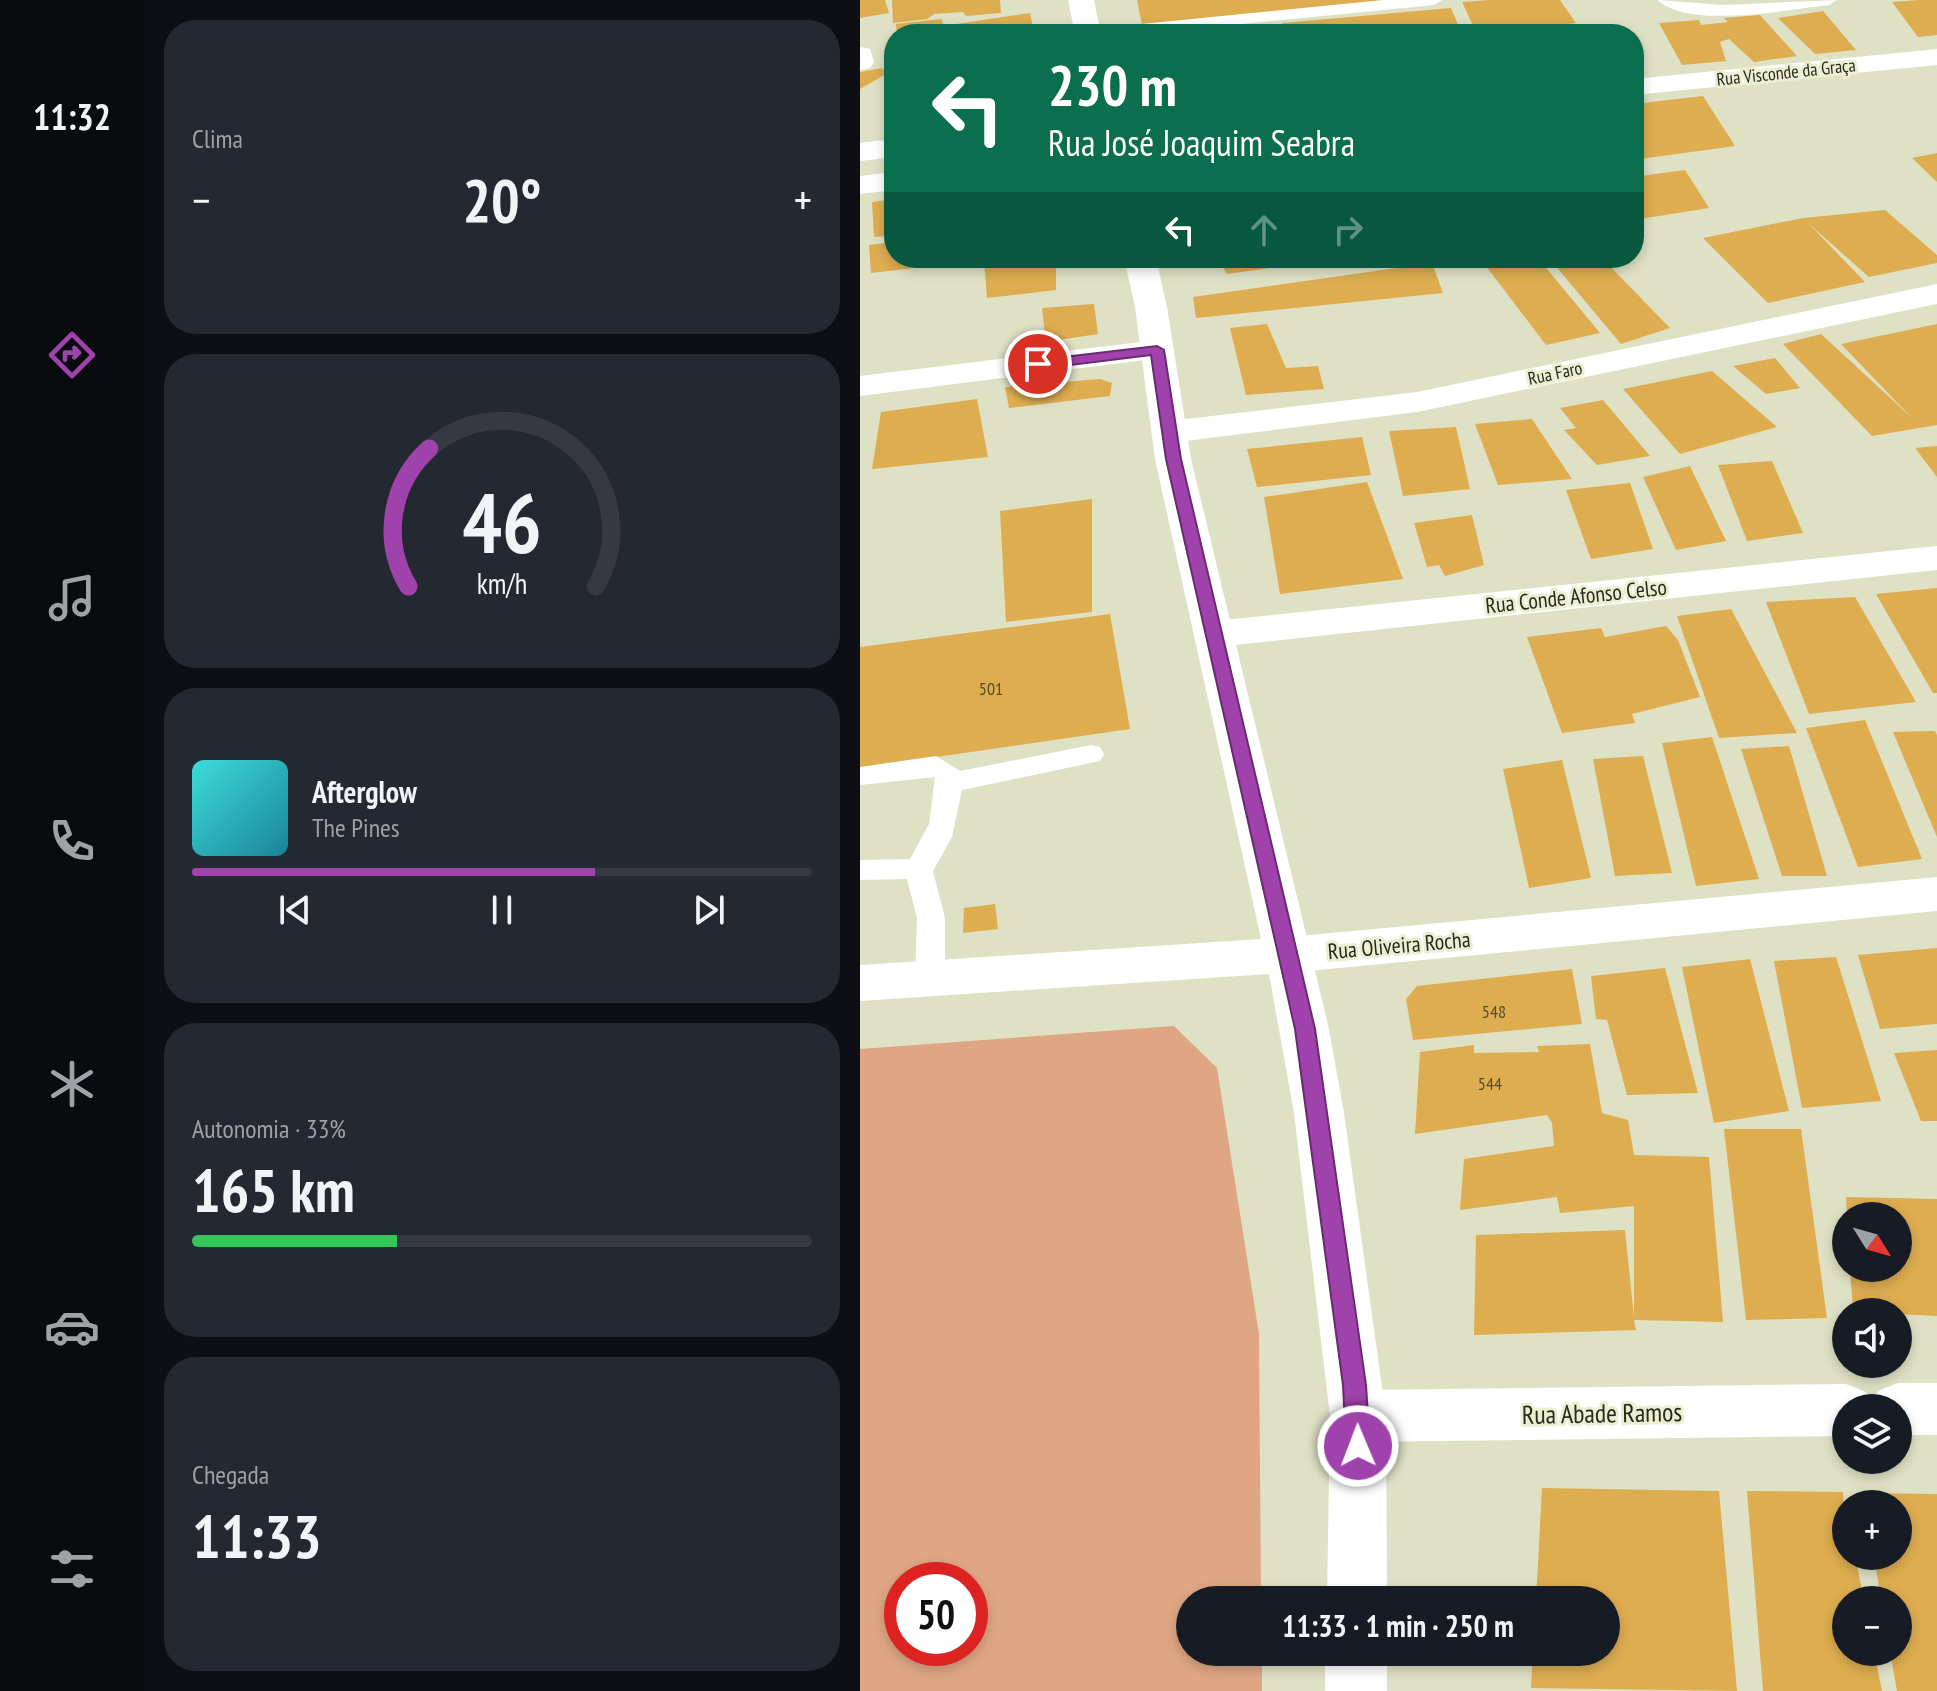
<!DOCTYPE html>
<html lang="pt">
<meta charset="utf-8">
<style>
body{margin:0;font-family:"PT Sans Narrow",sans-serif;background:#242831;color:#f1f3f6;height:100vh;display:flex;flex-direction:column;font-size:30px;white-space:nowrap}
*{box-sizing:border-box;margin:0}
p{font-size:26px;color:#9ea1a6}
.icon{flex:none;width:44px;height:44px;fill:none;stroke:currentColor;stroke-width:2;stroke-linecap:round;stroke-linejoin:round}
.map{position:relative;flex:1;overflow:hidden}
.panel{display:flex;flex-direction:column;gap:20px;padding:20px;background:#0d0f14;width:716px}
.panel>*{flex:none}
.top-card{position:absolute;left:24px;top:24px;width:760px;height:244px;border-radius:32px;box-shadow:0 4px 12px #0003;background:#0b6e4f;color:#fff;overflow:hidden}
.needle{width:52px;rotate:127deg}
.controls{position:absolute;left:972px;top:1202px;display:grid;gap:16px}
.controls a{display:grid;place-items:center;width:80px;height:80px;border-radius:50%;background:#171b24;box-shadow:0 4px 12px #0003;font-size:40px}
.speed{position:absolute;left:24px;top:1562px;display:flex;gap:16px;font-size:40px;font-weight:700;text-align:center}
.speed>*{display:grid;place-content:center;width:104px;height:104px;border-radius:50%;background:#171b24;box-shadow:0 4px 12px #0003;line-height:1}
.speed .limit{border:12px solid #d22;background:#fff;color:#111}
.pin{position:absolute;display:grid;place-items:center;width:68px;height:68px;color:#fff;margin:-34px;border:4px solid #fff;border-radius:50%;box-shadow:0 2px 8px #0007}
.me{position:absolute;width:88px;margin:-44px;rotate:359deg;stroke-linejoin:round;filter:drop-shadow(0 0 6px #0008)}
.turn{display:flex;align-items:center;gap:28px;height:168px;padding:0 32px;font-size:36px}
.turn .icon{width:104px;height:104px;stroke-width:2.5}
.turn b{display:block;font-size:56px;line-height:68px}
.lanes{display:flex;align-items:center;height:76px;padding:0 32px;background:#0003;justify-content:center;gap:40px;direction:ltr}
.lanes .off{opacity:.35}
.big{font-size:60px;font-weight:600;line-height:1.1}
.panel .tile{flex:1;display:flex;flex-direction:column;justify-content:center;gap:12px;min-width:0;padding:0 28px;border-radius:32px;background:#242831}
.panel .dial{align-items:center;gap:0}
.dial svg{height:208px;overflow:visible;fill:none;stroke:#363941;stroke-width:7;stroke-linecap:round;text-anchor:middle}
.dial text{fill:#f1f3f6;stroke:none}
.song{display:flex;align-items:center;gap:24px}
.cover{width:96px;height:96px;border-radius:12px;background:linear-gradient(135deg,hsl(180 70% 55%),hsl(190 70% 35%))}
.played{height:8px;border-radius:4px;background:linear-gradient(90deg,#a042ac 65%,#363941 65%)}
.keys{display:flex;justify-content:space-around;direction:ltr}
.heat{display:flex;justify-content:space-between;align-items:center;font-size:44px;direction:ltr}
.charge{height:12px;border-radius:6px;background:linear-gradient(90deg,#34c759 33%,#363941 0)}
.trip{position:absolute;left:316px;top:1586px;width:444px;height:80px;border-radius:40px;background:#171b24;box-shadow:0 4px 12px #0003;font-weight:600;line-height:80px;text-align:center}
main{display:flex;flex:1;min-height:0}
.dock{display:flex;flex-direction:column;width:144px;justify-content:space-around;align-items:center;background:#090b0e;color:#9ea1a6}
.dock .icon{width:56px;height:56px}
.dock .current{color:#a042ac}
.dock b{font-size:36px;color:#f1f3f6}
.map>svg:first-child{display:block}
.green{fill:#dfa684;fill-rule:evenodd}
.building{fill:#ddad50}
.lines{fill:none;stroke-linecap:round;stroke-linejoin:round}
.lane{fill:#fff;fill-rule:evenodd}
.street{fill:#fff;fill-rule:evenodd}
.secondary{fill:#fff;fill-rule:evenodd}
.route{fill:#a042ac;stroke:#682b70;stroke-width:2}
.labels{text-anchor:middle;dominant-baseline:central;stroke-width:6;stroke-linejoin:round;paint-order:stroke}
.far-street-label{font-size:18px;fill:#292a1f;stroke:#eceed1}
.number-label{font-size:18px;fill:#564b2b}
.street-label{font-size:22px;fill:#292a1f;stroke:#eceed1}
.near-street-label{font-size:26px;fill:#292a1f;stroke:#eceed1}
</style>
<main>
<nav class="dock">
<b>11:32</b>
<svg class="icon current" aria-label="directions" viewBox="0 0 24 24"><path d="M12 3l9 9-9 9-9-9zM9 14v-3h6M13 9l2 2-2 2"/></svg>
<svg class="icon" aria-label="music" viewBox="0 0 24 24"><path d="M9 18V5l10-2v13"/><circle cx="6" cy="18" r="3"/><circle cx="16" cy="16" r="3"/></svg>
<svg class="icon" aria-label="phone" viewBox="0 0 24 24"><path d="M5 4h4l2 5-3 2q2 4 5 5l2-3 5 2v4C11 20 4 13 5 4z"/></svg>
<svg class="icon" aria-label="climate" viewBox="0 0 24 24"><path d="M12 3v18M4 7l16 10M4 17L20 7"/></svg>
<svg class="icon" aria-label="car" viewBox="0 0 24 24"><path d="M5 17H2v-5l4-1 3-4h7l3 4 3 1v5h-3M9 17h6M6 11h13"/><circle cx="7" cy="17" r="2"/><circle cx="17" cy="17" r="2"/></svg>
<svg class="icon" aria-label="filters" viewBox="0 0 24 24"><path d="M4 7h16M4 17h16"/><circle cx="9" cy="7" r="2"/><circle cx="15" cy="17" r="2"/></svg>
</nav>
<section class="panel">
<div class="tile"><p>Clima</p>
<div class="heat"><a>−</a><b class="big">20°</b><a>+</a></div>
</div>
<div class="tile dial"><svg viewBox="0 0 100 80">
<path d="M14 69A42 42 0 1 1 86 69"/>
<path d="M14 69A42 42 0 0 1 22 16" stroke="#a042ac"/>
<text x="50" y="56" font-size="32" font-weight="700">46</text>
<text x="50" y="72" font-size="11">km/h</text>
</svg></div>
<div class="tile">
<div class="song"><i class="cover"></i><div><b>Afterglow</b><p>The Pines</p></div></div>
<div class="played"></div>
<div class="keys"><svg class="icon" aria-label="previous" viewBox="0 0 24 24"><path d="M18 5L8 12l10 7zM5 5v14"/></svg><svg class="icon" aria-label="pause" viewBox="0 0 24 24"><path d="M8 5v14M16 5v14"/></svg><svg class="icon" aria-label="next" viewBox="0 0 24 24"><path d="M6 5l10 7-10 7zM19 5v14"/></svg></div>
</div>
<div class="tile"><p>Autonomia · 33%</p><b class="big">165 km</b><div class="charge"></div></div>
<div class="tile"><p>Chegada</p><b class="big">11:33</b></div>
</section>
<div class="map">
<svg width="1077" height="1691" viewBox="0 0 1077 1691">
<rect width="100%" height="100%" fill="#dfe1c5"/>
<!-- green -->
<path class="green" d="M 314,1026 L 357,1068 L 399,1334 L 401,1600 L 330,1600 L 330,1652 L 402,1652 L 402,1691 L 0,1691 L 0,1049 ZM 42,1580 L 110,1580 L 110,1648 L 42,1648 Z"/>
<!-- building -->
<g class="building">
<polygon points="0,0 25,0 29,13 0,18"/>
<polygon points="32,0 140,0 141,13 106,16 103,12 74,14 67,19 33,23"/>
<polygon points="277,0 525,0 282,25"/>
<polygon points="630,0 700,0 716,23 617,34 602,2"/>
<polygon points="1059,0 1077,0 1077,35 1058,37 1032,2"/>
<polygon points="591,8 602,34 427,34 422,23"/>
<polygon points="963,11 996,50 955,54 918,18"/>
<polygon points="170,13 174,32 158,34 37,34 36,24 82,19 83,26"/>
<polygon points="900,15 937,56 894,62 869,39 860,42 866,61 822,65 799,23 839,20 841,25 868,22 864,18"/>
<polygon points="22,68 28,73 0,89 0,72"/>
<polygon points="843,96 875,146 780,159 774,149 774,104"/>
<polygon points="1077,153 1077,182 1052,158"/>
<polygon points="825,170 849,208 774,220 774,177"/>
<polygon points="34,199 34,258 196,258 196,290 127,298 124,260 11,273 9,245 26,243 26,236 14,237 12,202"/>
<polygon points="1025,210 1077,255 1077,263 1009,277 949,224 1005,282 908,303 843,238 943,218"/>
<polygon points="357,258 467,258 467,260 367,274"/>
<polygon points="652,258 678,258 740,333 686,345 623,262"/>
<polygon points="689,258 742,258 810,328 761,344"/>
<polygon points="572,263 583,293 336,318 333,297"/>
<polygon points="234,304 238,334 186,342 182,308"/>
<polygon points="407,324 426,368 458,366 464,389 386,395 370,328"/>
<polygon points="1077,324 1077,425 1012,436 923,344 961,334 1051,417 981,344"/>
<polygon points="915,358 940,388 906,394 873,366"/>
<polygon points="852,371 917,427 820,454 763,389"/>
<polygon points="240,379 252,383 250,396 149,408 145,387"/>
<polygon points="117,399 128,457 12,469 21,412"/>
<polygon points="743,400 790,456 737,465 704,430 716,428 700,408"/>
<polygon points="672,419 712,479 638,485 615,424"/>
<polygon points="596,427 610,489 543,496 529,431"/>
<polygon points="502,437 511,475 397,487 387,449"/>
<polygon points="1077,446 1077,477 1055,448"/>
<polygon points="912,461 943,533 887,541 858,465"/>
<polygon points="830,466 866,541 816,550 783,477"/>
<polygon points="507,482 543,579 420,594 404,497"/>
<polygon points="770,483 793,549 731,559 706,490"/>
<polygon points="232,499 232,612 146,622 140,511"/>
<polygon points="612,515 624,565 585,576 579,565 567,567 554,523"/>
<polygon points="1077,588 1077,693 1073,693 1016,594"/>
<polygon points="995,597 1056,702 949,714 906,602"/>
<polygon points="871,609 937,733 859,738 817,616"/>
<polygon points="250,614 270,729 0,768 0,647"/>
<polygon points="806,626 818,640 840,697 772,714 775,723 702,733 667,637 741,628 745,637"/>
<polygon points="1005,720 1062,859 998,867 946,728"/>
<polygon points="1075,731 1077,735 1077,837 1033,732"/>
<polygon points="852,737 899,879 836,886 802,743"/>
<polygon points="929,746 967,876 922,876 881,749"/>
<polygon points="783,756 812,873 755,876 733,759"/>
<polygon points="702,760 731,878 669,888 643,769"/>
<polygon points="135,904 138,929 103,933 104,908"/>
<polygon points="1077,948 1077,1024 1020,1029 998,955"/>
<polygon points="976,957 1021,1101 942,1108 914,961"/>
<polygon points="890,959 929,1111 854,1123 822,967"/>
<polygon points="805,968 838,1093 767,1095 747,1020 736,1019 731,976"/>
<polygon points="712,969 722,1024 553,1040 546,999 557,986"/>
<polygon points="730,1044 742,1113 768,1120 774,1155 849,1157 863,1322 774,1320 776,1330 614,1335 616,1235 765,1230 774,1317 774,1206 700,1213 697,1197 600,1210 604,1159 694,1146 692,1123 687,1115 555,1134 560,1052 614,1045 614,1053 679,1052 677,1046"/>
<polygon points="1077,1050 1077,1121 1061,1121 1034,1053"/>
<polygon points="864,1129 941,1129 967,1318 886,1320"/>
<polygon points="986,1197 1077,1199 1077,1316 993,1312 990,1268 1038,1268 1038,1216 987,1216"/>
<polygon points="682,1488 859,1491 877,1691 671,1688 673,1652 746,1652 746,1600 676,1600"/>
<polygon points="887,1491 983,1492 986,1556 995,1556 1004,1600 986,1600 986,1652 1014,1652 1022,1691 903,1691"/>
<polygon points="1003,1493 1077,1494 1077,1691 1037,1691 1030,1652 1038,1652 1038,1600 1021,1600 1014,1556 1038,1556 1038,1504 1005,1504"/>
</g>
<g class="lines">
<!-- lane -->
<g class="lane">
<polygon points="524,0 582,0 574,5 282,34 222,34 231,29"/>
<path d="M 798,0 L 863,5 L 977,0 L 969,5 C 929,9 829,30 798,0 Z"/>
<polygon points="231,745 240,747 244,754 240,761 102,790 92,837 73,871 85,918 85,978 81,986 70,989 59,986 55,978 57,918 47,879 0,880 0,860 50,859 69,824 75,777 0,785 0,767 76,756 100,771"/>
</g>
<!-- street -->
<g class="street">
<polygon points="0,47 10,49 14,62 10,68 0,70"/>
<polygon points="1077,49 1077,65 774,95 774,79"/>
<polygon points="34,139 34,157 0,161 0,143"/>
<polygon points="34,172 34,190 0,194 0,176"/>
<polygon points="1077,284 1077,304 557,412 309,443 297,439 291,432 297,425 309,421 557,392"/>
<polygon points="297,340 309,343 314,350 309,357 0,396 0,376"/>
<polygon points="1077,546 1077,570 355,647 341,643 335,634 341,625 355,621"/>
<polygon points="1077,877 1077,911 427,973 411,967 404,955 411,943 427,937"/>
<polygon points="1038,1383 1077,1383 1077,1435 1038,1435 1038,1408 986,1408 986,1436 498,1442 478,1434 470,1416 478,1398 498,1390 986,1384 1006,1392 1012,1405 1018,1391"/>
</g>
<!-- secondary -->
<g class="secondary">
<polygon points="208,0 234,0 241,34 215,34"/>
<polygon points="264,258 296,258 307,307 331,459 469,1029 484,1113 526,1416 527,1600 467,1600 470,1416 434,1113 409,974 0,1001 0,965 401,939 295,459 275,307"/>
<rect x="465" y="1652" width="62" height="39"/>
</g>
</g>
<!-- route -->
<polygon class="route" points="297,346 304,350 321,459 455,1029 506,1385 510,1446 506,1454 498,1457 490,1454 486,1446 483,1385 435,1029 306,459 291,355 178,369 171,364 178,360"/>
<g class="labels">
<!-- far-street labels -->
<g class="far-street-label">
<text transform="translate(926 72) rotate(-6)">Rua Visconde da Graça</text>
<text transform="translate(695 373) rotate(-12)">Rua Faro</text>
</g>
<!-- number labels -->
<g class="number-label">
<text x="131" y="688">501</text>
<text x="634" y="1011">548</text>
<text x="630" y="1083">544</text>
</g>
<!-- street labels -->
<g class="street-label">
<text transform="translate(716 596) rotate(-6)">Rua Conde Afonso Celso</text>
<text transform="translate(539 945) rotate(-5)">Rua Oliveira Rocha</text>
</g>
<!-- near-street labels -->
<g class="near-street-label">
<text transform="translate(742 1413) rotate(-1)">Rua Abade Ramos</text>
</g>
</g>
</svg>
<div class="controls">
<a><svg class="needle" viewBox="-14 -14 28 28"><path d="M0-13l5 13h-10z" fill="#e53935"/><path d="M0 13l5-13h-10z" fill="#9ea1a6"/></svg></a>
<a><svg class="icon" aria-label="sound" viewBox="0 0 24 24"><path d="M4 9h4l5-4v14l-5-4H4zM17 9q2 3 0 6"/></svg></a>
<a><svg class="icon" aria-label="layers" viewBox="0 0 24 24"><path d="M12 4l9 5-9 5-9-5zM3 14l9 5 9-5"/></svg></a>
<a>+</a>
<a>−</a>
</div>
<div class="speed"><div class="limit">50</div></div>
<div class="pin" style="left:178px;top:364px;background:#d93025"><svg class="icon" aria-label="arrive" viewBox="0 0 24 24"><path d="M6 21V4h12l-3 4 3 4H6"/></svg></div>
<svg class="me" style="left:498px;top:1446px" viewBox="-20 -20 40 40"><circle r="17" fill="#a042ac" stroke="#fff" stroke-width="3"/><path d="M0-11L8 9 0 5-8 9z" fill="#fff"/></svg>
<div class="trip">11:33 · 1 min · 250 m</div>
<div class="top-card">
<div class="turn"><svg class="icon" aria-label="left" viewBox="0 0 24 24"><path d="M17 20v-9H6M10 6l-5 5 5 5"/></svg><div><b>230 m</b>Rua José Joaquim Seabra</div></div>
<div class="lanes"><svg class="icon" aria-label="left" viewBox="0 0 24 24"><path d="M17 20v-9H6M10 6l-5 5 5 5"/></svg><svg class="icon off" aria-label="ahead" viewBox="0 0 24 24"><path d="M12 20V5M6 11l6-6 6 6"/></svg><svg class="icon off" aria-label="right" viewBox="0 0 24 24"><path d="M7 20v-9h11M14 6l5 5-5 5"/></svg></div>
</div>
</div>
</main>
